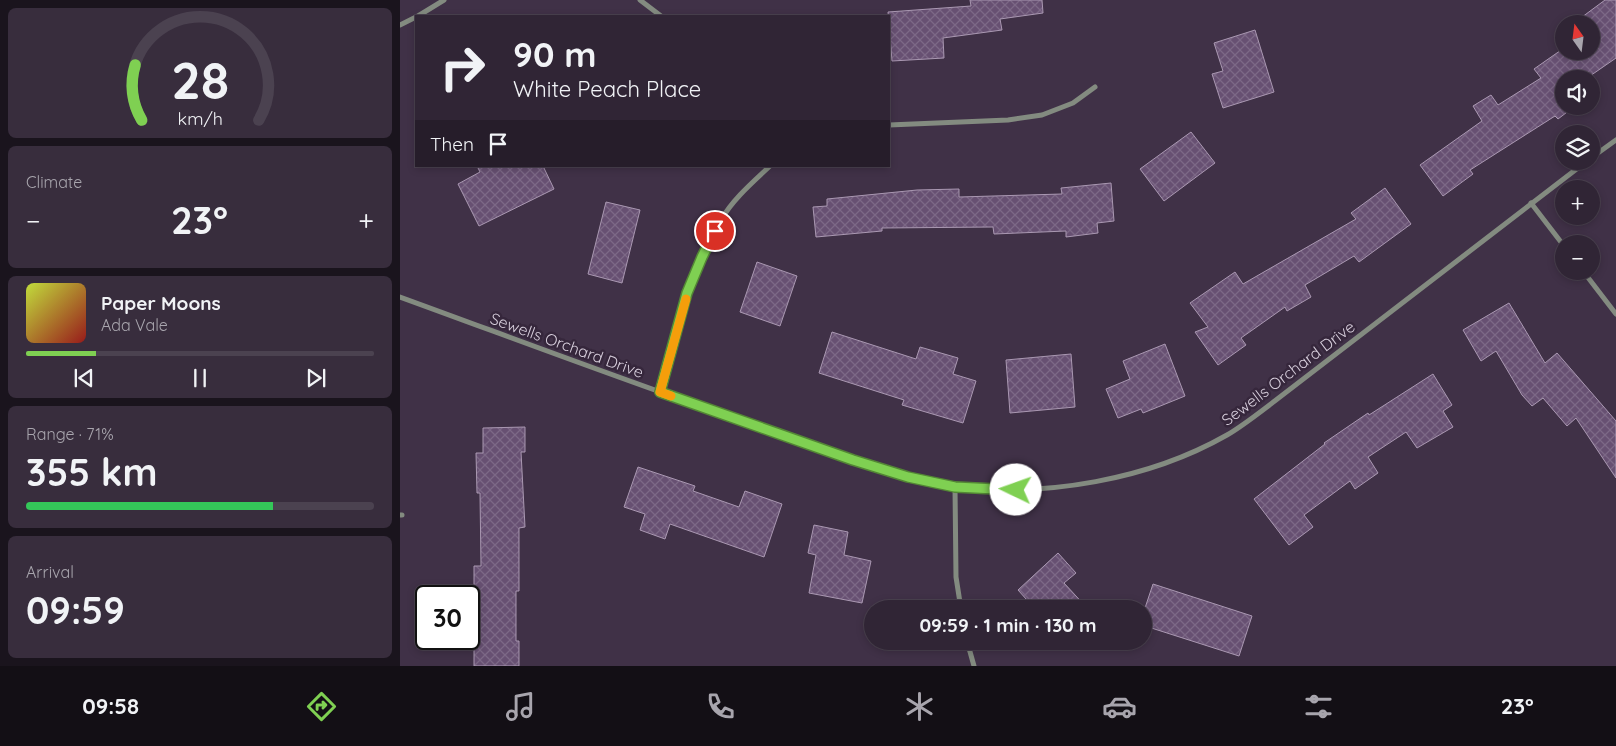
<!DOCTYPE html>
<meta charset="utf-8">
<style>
body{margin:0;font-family:Quicksand,sans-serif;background:#382d3d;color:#f1f3f6;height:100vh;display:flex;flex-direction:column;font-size:19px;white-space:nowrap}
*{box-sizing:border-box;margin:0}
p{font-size:16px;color:#a8a5ad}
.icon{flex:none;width:28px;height:28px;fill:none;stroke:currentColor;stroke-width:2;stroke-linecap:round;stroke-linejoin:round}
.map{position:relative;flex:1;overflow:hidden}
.drawer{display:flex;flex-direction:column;gap:8px;padding:8px;background:#1a141d;width:400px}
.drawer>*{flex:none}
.banner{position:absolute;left:15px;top:15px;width:475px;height:152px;border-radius:0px;box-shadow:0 2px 8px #0003,0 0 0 1px #4b4250;background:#302535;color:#f1f3f6;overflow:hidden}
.needle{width:32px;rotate:346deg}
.fabs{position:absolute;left:1155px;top:15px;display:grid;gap:10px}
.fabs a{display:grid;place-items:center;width:45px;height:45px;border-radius:50%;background:#302535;box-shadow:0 2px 8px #0003,0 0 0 1px #4b4250;font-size:25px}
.speed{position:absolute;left:15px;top:585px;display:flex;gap:10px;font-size:25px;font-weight:700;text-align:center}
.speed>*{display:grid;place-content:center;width:65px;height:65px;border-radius:50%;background:#302535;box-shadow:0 2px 8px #0003,0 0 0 1px #4b4250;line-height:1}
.speed .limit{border:2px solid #111;border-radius:8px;background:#fff;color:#111}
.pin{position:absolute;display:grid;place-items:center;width:42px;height:42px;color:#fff;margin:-21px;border:2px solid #fff;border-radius:50%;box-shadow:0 1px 5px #0007}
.me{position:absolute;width:55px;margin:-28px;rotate:273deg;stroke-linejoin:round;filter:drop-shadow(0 0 4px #0008)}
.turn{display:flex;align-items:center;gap:18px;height:105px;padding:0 15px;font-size:22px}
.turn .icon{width:65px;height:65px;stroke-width:2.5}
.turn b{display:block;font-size:35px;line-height:42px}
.then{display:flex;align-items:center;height:48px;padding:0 15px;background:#0003;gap:10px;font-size:19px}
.big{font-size:38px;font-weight:700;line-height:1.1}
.drawer .tile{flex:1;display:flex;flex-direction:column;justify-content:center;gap:8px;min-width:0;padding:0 18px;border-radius:8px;background:#382d3d}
.drawer .dial{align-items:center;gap:0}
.dial svg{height:130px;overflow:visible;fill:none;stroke:#4b4250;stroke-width:7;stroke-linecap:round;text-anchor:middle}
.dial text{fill:#f1f3f6;stroke:none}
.song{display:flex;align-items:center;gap:15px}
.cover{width:60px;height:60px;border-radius:8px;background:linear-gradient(135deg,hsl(70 70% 55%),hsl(0 70% 35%))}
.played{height:5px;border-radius:2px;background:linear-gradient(90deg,#7fd052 20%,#4b4250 20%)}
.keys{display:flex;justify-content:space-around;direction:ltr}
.heat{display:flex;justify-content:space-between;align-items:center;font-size:28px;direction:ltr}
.charge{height:8px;border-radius:4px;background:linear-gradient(90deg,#34c759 71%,#4b4250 0)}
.trip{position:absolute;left:464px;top:600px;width:288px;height:50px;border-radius:25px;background:#302535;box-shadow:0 2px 8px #0003,0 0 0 1px #4b4250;font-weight:700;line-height:50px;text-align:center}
.tab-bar{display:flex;height:80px;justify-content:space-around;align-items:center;background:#130f15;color:#a8a5ad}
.tab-bar .icon{width:35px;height:35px}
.tab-bar .on{color:#7fd052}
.tab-bar b{font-size:22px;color:#f1f3f6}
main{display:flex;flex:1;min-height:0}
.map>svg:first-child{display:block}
.building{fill:url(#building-cross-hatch);stroke:#aa98b2}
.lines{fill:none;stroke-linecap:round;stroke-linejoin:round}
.street{stroke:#838b80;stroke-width:5}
.route-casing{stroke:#538735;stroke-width:12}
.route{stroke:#7fd052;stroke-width:9}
.slow{stroke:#f59e0b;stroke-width:9}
.labels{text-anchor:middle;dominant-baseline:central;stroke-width:5;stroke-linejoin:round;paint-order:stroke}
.street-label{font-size:16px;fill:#d7cedc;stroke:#36273c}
</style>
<main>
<section class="drawer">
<div class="tile dial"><svg viewBox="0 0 100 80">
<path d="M14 69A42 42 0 1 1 86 69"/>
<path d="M14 69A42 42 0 0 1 10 35" stroke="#7fd052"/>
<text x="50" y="56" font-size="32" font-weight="700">28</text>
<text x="50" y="72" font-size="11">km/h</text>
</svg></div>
<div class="tile"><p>Climate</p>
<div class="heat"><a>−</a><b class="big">23°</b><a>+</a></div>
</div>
<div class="tile">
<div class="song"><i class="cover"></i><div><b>Paper Moons</b><p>Ada Vale</p></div></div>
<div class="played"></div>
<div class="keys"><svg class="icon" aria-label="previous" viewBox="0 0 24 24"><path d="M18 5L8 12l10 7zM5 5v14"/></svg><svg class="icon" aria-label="pause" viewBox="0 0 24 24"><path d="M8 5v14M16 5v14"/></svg><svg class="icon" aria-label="next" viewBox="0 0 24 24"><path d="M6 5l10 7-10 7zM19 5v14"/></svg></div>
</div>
<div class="tile"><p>Range · 71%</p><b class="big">355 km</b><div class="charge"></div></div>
<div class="tile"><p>Arrival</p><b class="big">09:59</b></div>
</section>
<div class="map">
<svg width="1216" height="666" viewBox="0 0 1216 666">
<defs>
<pattern id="building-cross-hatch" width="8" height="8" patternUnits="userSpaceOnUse" patternTransform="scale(1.25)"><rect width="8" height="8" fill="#675072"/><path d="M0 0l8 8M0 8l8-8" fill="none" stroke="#7c6886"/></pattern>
</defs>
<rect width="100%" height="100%" fill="#403147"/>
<!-- building -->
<g class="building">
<polygon points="570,0 642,0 643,13 600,19 602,30 543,38 544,58 492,61 488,12 571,6"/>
<polygon points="1205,0 1216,0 1216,58 1187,78 1188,79 1164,79 1164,106 1175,106 1158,119 1155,116 1070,170 1073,174 1043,196 1020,165 1082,121 1073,106 1091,95 1098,105 1141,78 1134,69 1164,48 1164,51 1191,51 1191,24 1174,23"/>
<polygon points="855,30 874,92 823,108 812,74 823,71 814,43"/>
<polygon points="791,132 815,163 764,201 740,169"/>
<polygon points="77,166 143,166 154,189 79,226 58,184 80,172"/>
<polygon points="711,183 714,221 697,223 698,233 666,237 666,231 594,234 593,227 482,228 482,231 416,237 413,207 427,206 427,199 517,190 559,189 559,197 662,194 661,188"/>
<polygon points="985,188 1011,224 959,262 954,256 905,285 911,297 887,311 885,307 841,338 846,345 818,365 795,332 808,327 790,303 835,272 843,284 956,219 951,213"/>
<polygon points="206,202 240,210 222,283 188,274"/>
<polygon points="357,262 397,276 380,326 340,312"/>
<polygon points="1109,303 1145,363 1157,353 1216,421 1216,478 1176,418 1167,426 1143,398 1132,406 1122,395 1096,351 1081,361 1063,330"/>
<polygon points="432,332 516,359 520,347 558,358 553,374 576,381 563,423 502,405 504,400 419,373"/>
<polygon points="765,344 785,396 743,413 741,409 718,418 706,389 730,379 723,361"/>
<polygon points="671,354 675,407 610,413 606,360"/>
<polygon points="1033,374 1052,405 1043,411 1053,427 1017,448 1006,432 968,457 978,473 955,489 950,481 904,515 913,527 889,545 854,499 925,444 924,443 968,413 969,415"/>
<polygon points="125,427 125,452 121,452 125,527 119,528 119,591 116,591 116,641 119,641 119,666 74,666 74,641 72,641 71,631 70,591 74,591 74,566 81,566 80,493 77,493 76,453 83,453 83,428"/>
<polygon points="238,467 295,486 293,491 339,507 345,491 382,504 364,557 270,524 265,539 240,530 245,514 224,507"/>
<polygon points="414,525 448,532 444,555 471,561 462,603 409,593 416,555 408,553"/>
<polygon points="658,553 676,573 664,583 688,609 635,609 618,590"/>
<polygon points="753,584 852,616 839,656 742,625 742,617"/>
</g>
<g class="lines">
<!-- street -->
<g class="street">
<polyline points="240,0 261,16"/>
<polyline points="18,16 44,0"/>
<polyline points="0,25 16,17"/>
<polyline points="489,125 608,120 642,115 673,103 695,87"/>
<polyline points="1191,158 1216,140"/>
<polyline points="1131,203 1164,246"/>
<polyline points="1183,271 1216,314"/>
<path d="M 0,297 C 107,336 213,376 320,413 C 371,432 422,451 474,467 C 501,475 528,484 556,487 C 646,497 748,480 827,435 C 844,425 860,412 876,400 L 1187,161"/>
<path d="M 260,392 C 276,333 289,273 321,220 C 333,199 353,182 370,166"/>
<polyline points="555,487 556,577 561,609"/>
<polyline points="0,515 2,515"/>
<polyline points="567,641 574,666"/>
</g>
</g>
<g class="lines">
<!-- route casing -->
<g class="route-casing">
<polyline id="route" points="315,231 302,257 287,293 260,392 453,460 508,477 555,487 616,490"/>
</g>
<!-- route -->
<use href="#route" class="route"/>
<!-- slow -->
<polyline class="slow" points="271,396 260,392 286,299"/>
</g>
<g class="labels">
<!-- street labels -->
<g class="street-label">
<text transform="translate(167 345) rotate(20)">Sewells Orchard Drive</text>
<text transform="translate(888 373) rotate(-37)">Sewells Orchard Drive</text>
</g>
</g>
</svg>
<div class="fabs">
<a><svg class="needle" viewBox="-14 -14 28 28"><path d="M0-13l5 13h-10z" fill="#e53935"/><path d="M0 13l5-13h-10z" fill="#a8a5ad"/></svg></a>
<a><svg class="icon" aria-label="sound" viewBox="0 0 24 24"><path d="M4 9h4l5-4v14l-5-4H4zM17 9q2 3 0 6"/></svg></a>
<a><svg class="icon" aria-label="layers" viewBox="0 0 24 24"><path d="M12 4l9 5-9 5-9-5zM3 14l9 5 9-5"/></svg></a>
<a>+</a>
<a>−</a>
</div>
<div class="speed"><div class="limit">30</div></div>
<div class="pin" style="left:315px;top:231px;background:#d93025"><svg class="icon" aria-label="arrive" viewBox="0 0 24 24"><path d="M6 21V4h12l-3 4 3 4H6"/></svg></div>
<svg class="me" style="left:616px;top:490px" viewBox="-20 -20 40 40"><circle r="19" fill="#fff"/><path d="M0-13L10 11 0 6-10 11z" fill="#7fd052"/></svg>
<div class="trip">09:59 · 1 min · 130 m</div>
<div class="banner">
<div class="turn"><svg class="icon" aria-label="right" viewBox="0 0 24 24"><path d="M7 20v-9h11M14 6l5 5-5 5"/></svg><div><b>90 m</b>White Peach Place</div></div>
<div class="then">Then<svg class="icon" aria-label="arrive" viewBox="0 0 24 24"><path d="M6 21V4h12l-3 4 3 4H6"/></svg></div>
</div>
</div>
</main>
<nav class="tab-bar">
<b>09:58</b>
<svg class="icon on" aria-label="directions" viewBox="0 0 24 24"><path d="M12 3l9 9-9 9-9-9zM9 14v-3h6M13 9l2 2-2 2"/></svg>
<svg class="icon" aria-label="music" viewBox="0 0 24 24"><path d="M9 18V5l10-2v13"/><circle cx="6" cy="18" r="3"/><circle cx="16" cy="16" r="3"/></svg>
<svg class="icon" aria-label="phone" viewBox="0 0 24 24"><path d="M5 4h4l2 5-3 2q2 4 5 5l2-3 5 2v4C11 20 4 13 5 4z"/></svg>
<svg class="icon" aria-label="climate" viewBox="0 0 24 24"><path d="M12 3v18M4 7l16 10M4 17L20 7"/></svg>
<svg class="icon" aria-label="car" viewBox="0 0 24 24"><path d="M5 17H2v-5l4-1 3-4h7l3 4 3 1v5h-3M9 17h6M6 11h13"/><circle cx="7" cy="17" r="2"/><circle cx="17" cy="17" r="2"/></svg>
<svg class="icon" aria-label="filters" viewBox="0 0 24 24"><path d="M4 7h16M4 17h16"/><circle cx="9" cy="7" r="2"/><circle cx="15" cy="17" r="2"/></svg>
<b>23°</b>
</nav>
